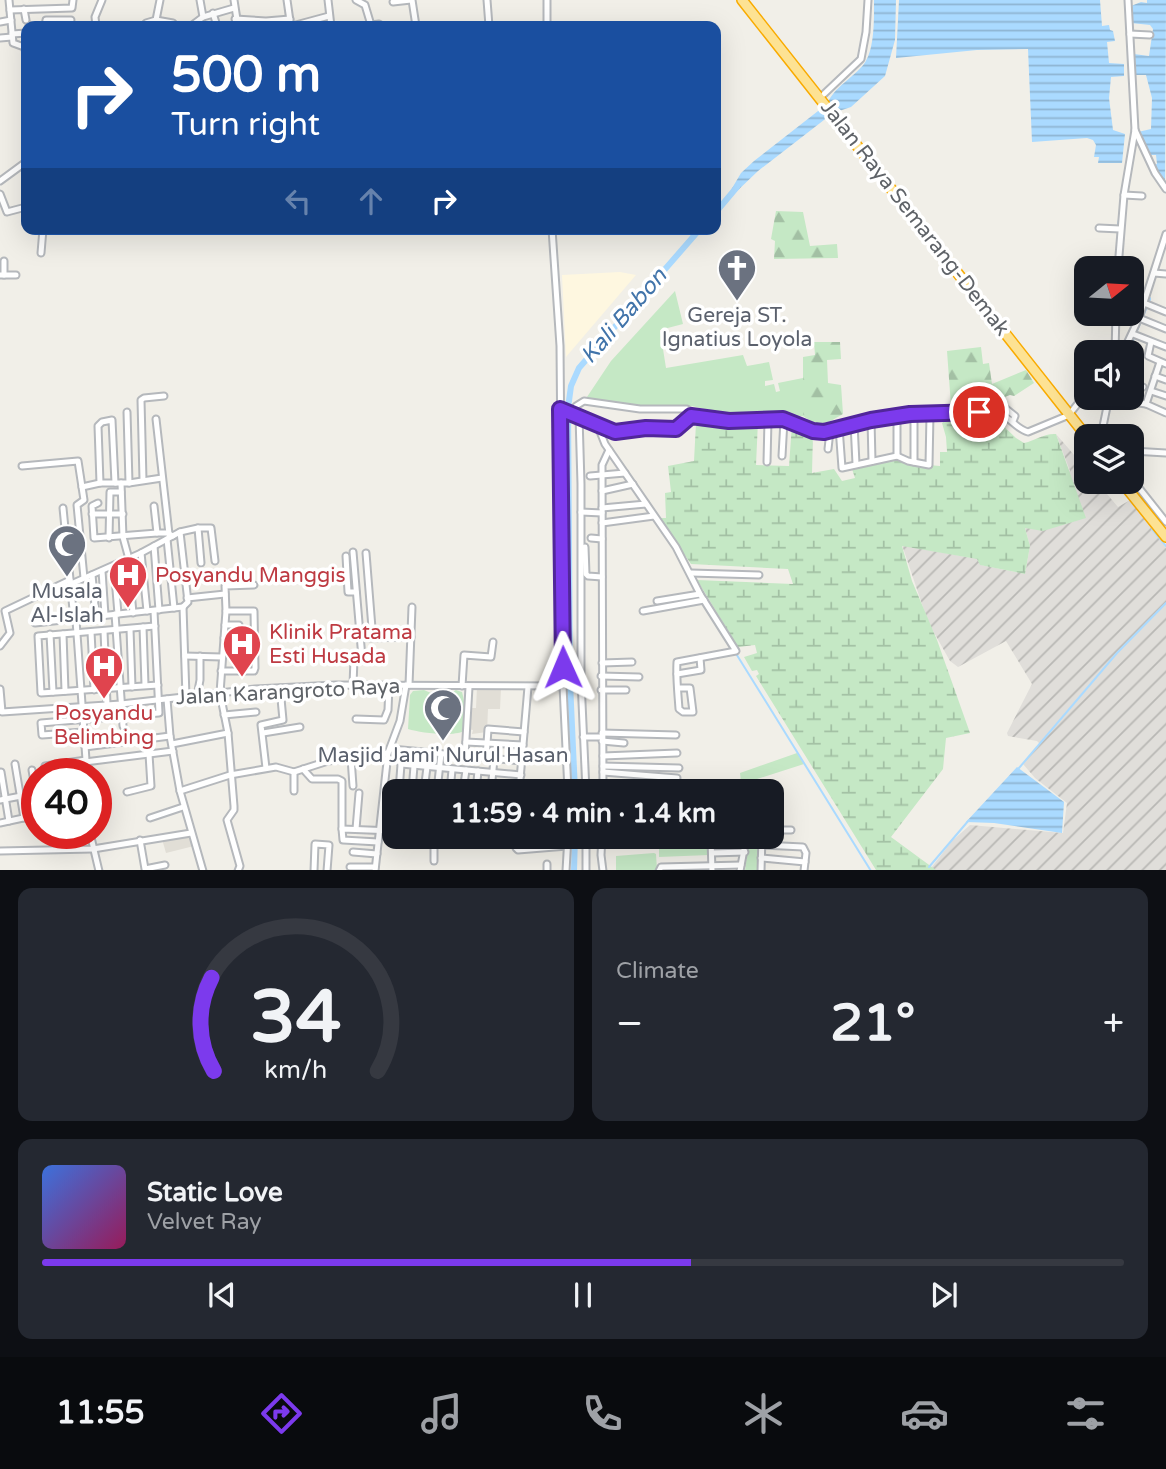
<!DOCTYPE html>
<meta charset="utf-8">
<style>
body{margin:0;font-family:"Varela Round",sans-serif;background:#242831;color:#f1f3f6;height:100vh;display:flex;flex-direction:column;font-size:26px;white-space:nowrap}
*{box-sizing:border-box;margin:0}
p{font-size:23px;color:#9ea1a6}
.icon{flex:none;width:38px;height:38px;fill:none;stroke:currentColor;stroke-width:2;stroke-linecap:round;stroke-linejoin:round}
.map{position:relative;height:870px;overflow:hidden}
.drawer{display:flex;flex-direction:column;gap:18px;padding:18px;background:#0d0f14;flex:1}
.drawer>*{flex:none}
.hud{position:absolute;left:21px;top:21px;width:700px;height:214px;border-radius:14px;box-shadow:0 7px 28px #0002;background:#1a4fa0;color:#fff;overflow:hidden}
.needle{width:46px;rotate:72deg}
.buttons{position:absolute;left:1074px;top:256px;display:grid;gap:14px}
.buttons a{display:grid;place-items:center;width:70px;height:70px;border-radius:14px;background:#171b24;box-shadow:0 7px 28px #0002;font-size:35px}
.speed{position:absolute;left:21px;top:758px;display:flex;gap:14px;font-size:35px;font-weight:700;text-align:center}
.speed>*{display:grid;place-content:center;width:91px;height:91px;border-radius:50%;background:#171b24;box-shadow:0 7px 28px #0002;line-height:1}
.speed .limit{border:10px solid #d22;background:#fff;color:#111}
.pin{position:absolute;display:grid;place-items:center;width:60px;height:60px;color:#fff;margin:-30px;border:4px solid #fff;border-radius:50%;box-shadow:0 2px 7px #0007}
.me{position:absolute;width:77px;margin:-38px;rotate:359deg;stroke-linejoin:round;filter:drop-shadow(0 0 5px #0008)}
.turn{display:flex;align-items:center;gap:24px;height:147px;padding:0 35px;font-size:32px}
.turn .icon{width:91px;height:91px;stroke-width:2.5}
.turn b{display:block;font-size:49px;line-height:60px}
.lanes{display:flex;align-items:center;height:66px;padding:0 35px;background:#0003;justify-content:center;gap:35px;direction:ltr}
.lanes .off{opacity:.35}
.big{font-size:52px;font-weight:700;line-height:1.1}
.drawer .card{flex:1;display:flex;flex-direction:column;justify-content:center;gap:10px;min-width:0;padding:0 24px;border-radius:14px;background:#242831}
.drawer .dial{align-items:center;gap:0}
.dial svg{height:182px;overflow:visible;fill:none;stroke:#363941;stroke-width:7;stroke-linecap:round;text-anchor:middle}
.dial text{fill:#f1f3f6;stroke:none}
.song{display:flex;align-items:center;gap:21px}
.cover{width:84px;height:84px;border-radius:10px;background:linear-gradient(135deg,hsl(220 70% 55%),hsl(330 70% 35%))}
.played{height:7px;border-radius:4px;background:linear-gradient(90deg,#7c3aed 60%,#363941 60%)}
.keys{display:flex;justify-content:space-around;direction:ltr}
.heat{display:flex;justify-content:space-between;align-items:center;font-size:38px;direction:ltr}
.drawer .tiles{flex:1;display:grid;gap:18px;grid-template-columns:1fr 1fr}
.card:last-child{grid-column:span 2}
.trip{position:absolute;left:382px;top:779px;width:402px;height:70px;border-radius:14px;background:#171b24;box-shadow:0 7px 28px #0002;font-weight:700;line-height:70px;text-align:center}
.tabs{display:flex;height:112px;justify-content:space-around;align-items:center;background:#090b0e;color:#9ea1a6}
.tabs .icon{width:49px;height:49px}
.tabs .selected{color:#7c3aed}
.tabs b{font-size:32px;color:#f1f3f6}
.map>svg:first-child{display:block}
.commercial{fill:#fef7e0}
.industrial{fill:url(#industrial-furrows)}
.education{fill:#e1ded6}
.green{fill:#c5e8c5}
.forest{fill:url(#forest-firs)}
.wetland{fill:url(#wetland-marsh)}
.water{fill:url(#water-rules)}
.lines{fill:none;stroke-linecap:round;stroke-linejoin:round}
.stream{stroke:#aadaff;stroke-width:2}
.river{stroke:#aadaff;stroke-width:6}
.minor-casing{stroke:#b5b8bc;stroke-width:9}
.highway-casing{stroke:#f9ab00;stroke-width:12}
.minor{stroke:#fff;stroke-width:5}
.highway{stroke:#fde293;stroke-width:9}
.route-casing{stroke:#51269a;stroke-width:18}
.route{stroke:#7c3aed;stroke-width:12}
.labels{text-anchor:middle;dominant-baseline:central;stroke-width:7;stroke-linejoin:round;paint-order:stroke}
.street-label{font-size:21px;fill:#5f6368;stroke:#fff}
.worship-label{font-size:21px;fill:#5b616d;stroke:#fff}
.health-label{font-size:21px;fill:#be3a42;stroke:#fff;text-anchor:start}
.water-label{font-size:23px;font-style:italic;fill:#4174aa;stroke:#fff}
</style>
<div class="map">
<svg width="1166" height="871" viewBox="0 0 1166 871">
<defs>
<pattern id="industrial-furrows" width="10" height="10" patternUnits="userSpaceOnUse" patternTransform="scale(1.75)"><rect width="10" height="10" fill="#e0deda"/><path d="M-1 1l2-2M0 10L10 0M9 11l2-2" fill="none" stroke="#b9b8b5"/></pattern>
<pattern id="forest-firs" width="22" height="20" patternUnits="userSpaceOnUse" patternTransform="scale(1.75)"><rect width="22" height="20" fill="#c5e8c5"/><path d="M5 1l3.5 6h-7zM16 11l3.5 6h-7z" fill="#a3c0a4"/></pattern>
<pattern id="wetland-marsh" width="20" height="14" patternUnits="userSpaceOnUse" patternTransform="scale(1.75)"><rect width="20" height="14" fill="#c5e8c5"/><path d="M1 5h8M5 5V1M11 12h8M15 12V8" fill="none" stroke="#a3c0a4"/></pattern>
<pattern id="water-rules" width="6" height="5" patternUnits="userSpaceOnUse" patternTransform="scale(1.75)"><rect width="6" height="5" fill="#aadaff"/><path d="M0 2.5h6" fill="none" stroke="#8eb4d2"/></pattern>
</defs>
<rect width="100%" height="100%" fill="#f1efe8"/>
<!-- commercial -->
<polygon class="commercial" points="620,272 636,275 566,357 562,275"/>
<!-- industrial -->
<polygon class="industrial" points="1056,434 1087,470 1087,481 1096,481 1118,507 1132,499 1166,548 1166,870 936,871 931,868 952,841 970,825 1063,833 1067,803 1035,778 1023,764 1040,744 1037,741 1008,736 1007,733 1032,684 1006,641 958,667 950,661 928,622 902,545 977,559 981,565 1025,574 1030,546 1025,528 1070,471"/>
<!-- education -->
<g class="education">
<polygon points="477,687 501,688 500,709 488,709 487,732 472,734 473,730 468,729 469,708 476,708"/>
<polygon points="190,833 194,846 166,853 162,839"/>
</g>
<!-- green -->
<g class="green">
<polygon points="675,291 683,324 660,330 666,368 743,355 747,366 769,362 773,380 765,381 765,386 774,384 776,392 780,391 778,383 803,378 803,416 754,418 732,416 692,406 627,406 585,400 611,361"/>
<path d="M 424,690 L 431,693 L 441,690 L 450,693 L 456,690 L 462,692 C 466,705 464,718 464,731 C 452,737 421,733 408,729 L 410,695 L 413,691 Z"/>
<polygon points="797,753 804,764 757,779 761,791 706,791 707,783 741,782 740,773"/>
<polygon points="749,837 761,837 759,870 745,871"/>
<polygon points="708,847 709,855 659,857 659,849"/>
<polygon points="654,853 656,854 657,870 616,871 616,856"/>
</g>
<!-- forest -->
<g class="forest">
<polygon points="776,211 803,212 810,246 837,244 838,258 774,259 775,241 771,239"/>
<path d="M 814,342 L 840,342 L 841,359 L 827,360 L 828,383 L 841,385 L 843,414 C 826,424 820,428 803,416 L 803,357 L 815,355 Z"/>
<polygon points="981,347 983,364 989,363 992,384 1026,370 1034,383 1014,396 1010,395 997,400 995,389 970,390 970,405 951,406 947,351"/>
</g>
<!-- wetland -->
<path class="wetland" d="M 699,417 L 758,421 L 756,465 L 789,466 L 792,424 L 813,433 L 812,473 L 834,469 L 842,481 L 855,478 L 851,466 L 893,459 L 899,459 L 905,463 L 940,466 L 940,452 L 947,452 L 946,437 L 942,423 L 946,420 L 998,421 L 1016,438 L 1024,443 C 1036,440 1045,433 1056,434 L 1086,518 L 1043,531 L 1025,528 L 1030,546 L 1025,574 L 980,565 L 977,559 L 902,546 L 912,581 L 937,640 L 970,733 L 946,738 L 943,769 L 891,837 L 936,870 L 876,870 L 756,676 L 759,674 L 757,670 L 752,671 L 744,657 L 757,653 L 755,645 L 738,647 L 697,580 L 793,584 L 788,569 L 691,564 L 659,518 L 666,518 L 665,493 L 671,492 L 668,466 L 694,461 L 696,423 Z"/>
<!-- water -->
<g class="water">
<path d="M 874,0 L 896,0 L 895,40 L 885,76 L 851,107 L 833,113 L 758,171 L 735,193 L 731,190 L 741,173 L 754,161 L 827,104 C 835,86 852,79 864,64 C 875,49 874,18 874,0 Z"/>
<polygon points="899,0 1100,0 1102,26 1109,25 1110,30 1113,31 1115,41 1107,42 1109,63 1124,64 1124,76 1111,77 1109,98 1113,130 1125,134 1122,163 1098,163 1099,157 1094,157 1096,145 1093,140 1087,138 1032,142 1028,49 977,50 896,58"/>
<polygon points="1147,0 1166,0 1165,180 1161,180 1153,165 1157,164 1156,155 1148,155 1138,132 1151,129 1152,98 1146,75 1135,75 1134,54 1149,56 1153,29 1150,25 1131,23 1131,6 1141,2 1147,3"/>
<polygon points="1017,767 1064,802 1062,833 994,823 966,822"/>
</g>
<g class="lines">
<!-- stream -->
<g class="stream">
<polyline points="1118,224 1120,215"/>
<polyline points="1152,529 1166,546"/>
<polyline points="735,652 871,871"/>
<polyline points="1019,768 1117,653 1166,603"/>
<polyline points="929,867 969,820"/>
</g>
<!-- river -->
<g class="river">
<polyline points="716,212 737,187"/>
<polyline points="1126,352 1148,299"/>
<polyline points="575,791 570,683 568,408 571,386 579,368 700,229"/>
<polyline points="574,871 575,836"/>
</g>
<!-- minor casing -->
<g class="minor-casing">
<g id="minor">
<polyline points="9,0 13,43 24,47 26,52"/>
<polyline points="200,0 203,17"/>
<polyline points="234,0 238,26"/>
<polyline points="287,0 290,21"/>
<polyline points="328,0 331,26"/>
<polyline points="356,0 365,5 371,25 379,24 382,26"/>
<polyline points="412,0 416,26"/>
<polyline points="487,0 489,26"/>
<polyline points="547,0 547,26"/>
<polyline points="393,2 411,0"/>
<polyline points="24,9 26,20"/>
<polyline points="10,10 72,8 73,0"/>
<polyline points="213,13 217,26"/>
<polyline points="235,19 266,21 290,19"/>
<polyline points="156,20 173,23 175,26"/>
<polyline points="0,22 11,20"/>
<polyline points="29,25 29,26"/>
<polyline points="45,26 46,20 71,20"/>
<polyline points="96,26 95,17 102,0"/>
<polyline points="144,26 146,23 156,20 160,0"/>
<polyline points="191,26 203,17 234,8"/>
<polyline points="292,26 329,16"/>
<polyline points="12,34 26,33"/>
<polyline points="1130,34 1150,35"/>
<polyline points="0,38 12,37"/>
<polyline points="824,94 861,59 866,32 868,0"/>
<polyline points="1135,130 1155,173 1166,189"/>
<polyline points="0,181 26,162"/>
<polyline points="0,194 7,212 26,207"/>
<polyline points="1124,195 1142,196"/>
<polyline points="1099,228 1120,229"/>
<polyline points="552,229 560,346 563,686 568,791"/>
<polyline points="41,253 43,229"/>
<polyline points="1118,268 1124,195 1135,130 1128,0"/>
<polyline points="1154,273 1166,274"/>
<polyline points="0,275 16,275"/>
<polyline points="4,275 4,261"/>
<polyline points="1144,303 1166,312"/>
<polyline points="1139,318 1166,329"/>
<polyline points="1133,334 1166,347"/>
<polyline points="1151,342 1148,356 1166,364"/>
<polyline points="1115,352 1116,313"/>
<polyline points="1123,352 1139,318 1166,234"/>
<polyline points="1160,362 1146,404 1166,413"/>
<polyline points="1155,376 1166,380"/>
<polyline points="1132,384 1143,387"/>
<polyline points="1151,391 1166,396"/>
<polyline points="1124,401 1146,404"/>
<polyline points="560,409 615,432 646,428 676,429 691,416"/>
<polyline points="1072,411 1087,392"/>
<polyline points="127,412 129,483"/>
<path d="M 573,413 L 576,406 L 584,401 L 640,409 L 687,409 L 690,411 L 691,416 L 729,421 L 783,419 L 813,431 L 824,432 L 871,420 L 910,414 L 996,411 C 1009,416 1016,429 1028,432 L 1069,415"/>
<polyline points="1002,413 1005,408 1015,416 1013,421"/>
<polyline points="579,416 581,484 581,680 586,791"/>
<polyline points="156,419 169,534"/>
<polyline points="871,420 872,461"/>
<polyline points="854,423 856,464"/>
<path d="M 597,424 L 605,444 L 676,547 L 700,594 L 736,651 L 677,662 C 676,677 678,694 679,709 L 683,712 L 693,712 L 690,688 L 678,688"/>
<polyline points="839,427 842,468 897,456 908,461 929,465 930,414"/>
<polyline points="1092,435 1102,427"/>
<polyline points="1101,436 1109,397"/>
<polyline points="828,449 830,431"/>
<polyline points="1132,451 1166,453"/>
<polyline points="782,456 784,420"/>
<polyline points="897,456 897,416"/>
<polyline points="767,462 768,420"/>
<polyline points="914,462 914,414"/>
<polyline points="22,466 78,461 84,500 77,505 84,578"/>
<polyline points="590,476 625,473"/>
<polyline points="1132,479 1166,522"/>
<polyline points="143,480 141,400 144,398 164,396"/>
<polyline points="100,483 98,426 102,422 112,420 115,483"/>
<polyline points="121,483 123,537 129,559"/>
<polyline points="82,487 100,483 129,483 162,478"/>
<polyline points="602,491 633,484"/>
<polyline points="98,503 92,506 94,538 157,533 167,533 173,536"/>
<polyline points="154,506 157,533"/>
<polyline points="63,508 74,620"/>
<polyline points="602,508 646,504"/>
<polyline points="581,512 602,513"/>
<polyline points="92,514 123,514"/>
<polyline points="602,523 654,516"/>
<polyline points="198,528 211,528 215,561"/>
<polyline points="180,532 198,528 201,563"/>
<polyline points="109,538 110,492 121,492"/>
<polyline points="591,538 602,539"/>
<polyline points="167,539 174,608"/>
<polyline points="154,546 159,610"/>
<polyline points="585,547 586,574 588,576 602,577"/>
<polyline points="353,552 362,658 354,659 353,685"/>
<polyline points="141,553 147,611"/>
<polyline points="346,556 348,592 356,592"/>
<polyline points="128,559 133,613"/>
<polyline points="114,566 118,614"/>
<polyline points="102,571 105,615"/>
<polyline points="691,573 759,575"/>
<polyline points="92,575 96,616"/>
<polyline points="71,584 141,553 180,532 188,602 183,607"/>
<polyline points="187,598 225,594"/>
<polyline points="657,601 700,594"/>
<polyline points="183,607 186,697"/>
<polyline points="643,611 704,600"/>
<polyline points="115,614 123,726"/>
<polyline points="76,620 86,760 84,774"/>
<polyline points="35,623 183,607"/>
<polyline points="225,625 239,625"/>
<polyline points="155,626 38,636 41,693 158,685"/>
<polyline points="143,627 145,685"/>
<polyline points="130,629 132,687"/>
<polyline points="359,629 372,628 366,553"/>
<polyline points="104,631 107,704"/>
<polyline points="91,632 94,690"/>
<polyline points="50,634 53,692"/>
<polyline points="63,634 65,691"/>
<polyline points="224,638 241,638"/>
<polyline points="361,638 411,637"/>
<polyline points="0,646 10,633 5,611 70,580"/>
<polyline points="185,656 222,657"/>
<polyline points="602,663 632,662"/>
<polyline points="221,671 254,671 255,668 254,611 226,611"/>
<polyline points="677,674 701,670 700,658"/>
<polyline points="601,676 639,677"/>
<polyline points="409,685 412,607"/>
<polyline points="462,686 464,655 491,657 493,642"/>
<polyline points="0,689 2,712 121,704 255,689 336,685 563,686"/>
<polyline points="601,690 626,690"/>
<polyline points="197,696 200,680 200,656"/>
<polyline points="167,699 170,736 180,791"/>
<polyline points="224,715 256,712"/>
<polyline points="356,719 384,720 388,710 389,685"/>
<polyline points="83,732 42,735 41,723 159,713 154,611"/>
<polyline points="263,733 300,727"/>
<polyline points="602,733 676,735"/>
<polyline points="583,737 602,737"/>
<polyline points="602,741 624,743"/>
<polyline points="466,742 523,745"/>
<polyline points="172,744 228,733"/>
<polyline points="85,747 170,736"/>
<polyline points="391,749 522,761"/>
<polyline points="465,756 469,687"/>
<polyline points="603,756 677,753"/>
<polyline points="351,758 353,786"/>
<polyline points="486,758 488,729 524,732"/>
<polyline points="85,762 173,751"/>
<polyline points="15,764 24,818"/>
<polyline points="401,764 521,775"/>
<polyline points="45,766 86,760"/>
<polyline points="603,766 679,768"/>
<polyline points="266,768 261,725 283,720 280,688"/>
<polyline points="303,769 312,779 338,779 342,781 342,829"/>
<polyline points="32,770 37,800"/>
<polyline points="1,772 9,821"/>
<polyline points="603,772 677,778"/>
<polyline points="492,785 520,787"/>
<polyline points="294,791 294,772"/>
<polyline points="399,791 402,751"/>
<polyline points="412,791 414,766"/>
<polyline points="424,791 427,767"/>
<polyline points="437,791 441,754"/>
<polyline points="450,791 452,770"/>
<polyline points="463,791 466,770"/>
<polyline points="476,791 478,771"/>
<polyline points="491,791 494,759"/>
<polyline points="519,791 528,687"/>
<polyline points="603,791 602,465 609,450"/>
<polyline points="656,791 657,786 677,786 678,791"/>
<polyline points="127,792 151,786 149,754"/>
<polyline points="0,800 37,793"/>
<polyline points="150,818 183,807"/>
<polyline points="0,823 37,815"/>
<polyline points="356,829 359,793"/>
<polyline points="772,830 791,830"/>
<polyline points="90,833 99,871"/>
<polyline points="516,836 516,848 518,850 567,846"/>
<polyline points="602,836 601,855 603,871"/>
<polyline points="656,836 660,841 746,839 740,871"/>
<polyline points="711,839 712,871"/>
<polyline points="140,840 145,869 165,865"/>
<polyline points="378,842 343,840 342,829 394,831"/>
<polyline points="762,845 803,847 806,853 804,871"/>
<polyline points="0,851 93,849 191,833"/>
<polyline points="353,852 377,854"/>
<polyline points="712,853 745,852"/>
<polyline points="761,858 805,862"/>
<polyline points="434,861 434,836"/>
<polyline points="547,864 547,871"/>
<polyline points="350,867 375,867"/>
<polyline points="203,871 180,791 230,775 276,767 294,772 328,761 388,753"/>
<polyline points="238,871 240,866 227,820 234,810 234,806 228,733 220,693 226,611 225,586 254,585"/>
<polyline points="314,871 315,844 329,845 327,871"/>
<polyline points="375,871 388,753 400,721 406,685"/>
<polyline points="566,871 568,836"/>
<polyline points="586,871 586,836"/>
<polyline points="659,871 661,867 741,865"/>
<polyline points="761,871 762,836"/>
</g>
</g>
<!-- highway casing -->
<g class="highway-casing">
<g id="highway">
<polyline points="742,0 1087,437"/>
<polyline points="1121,481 1166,537"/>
</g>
</g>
<!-- minor -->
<use href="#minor" class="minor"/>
<!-- highway -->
<use href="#highway" class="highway"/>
</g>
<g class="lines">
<!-- route casing -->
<g class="route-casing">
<polyline id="route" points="563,667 560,409 615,432 646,428 676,429 691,416 729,421 783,419 813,431 824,432 871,420 910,414 979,412"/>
</g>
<!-- route -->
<use href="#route" class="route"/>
</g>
<!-- icons -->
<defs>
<g id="church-pin" transform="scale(2.0125)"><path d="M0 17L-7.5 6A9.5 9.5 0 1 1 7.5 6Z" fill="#6b7280" stroke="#fff"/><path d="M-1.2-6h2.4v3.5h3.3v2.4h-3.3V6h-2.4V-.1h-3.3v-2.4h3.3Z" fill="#fff"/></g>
<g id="mosque-pin" transform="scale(2.0125)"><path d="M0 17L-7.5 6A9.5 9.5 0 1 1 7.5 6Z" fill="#6b7280" stroke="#fff"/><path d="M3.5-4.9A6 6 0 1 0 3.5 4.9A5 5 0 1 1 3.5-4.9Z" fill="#fff"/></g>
<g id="hospital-pin" transform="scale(2.0125)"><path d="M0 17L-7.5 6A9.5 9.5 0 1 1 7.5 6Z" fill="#e0444e" stroke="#fff"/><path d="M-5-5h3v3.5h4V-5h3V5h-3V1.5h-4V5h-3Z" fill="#fff"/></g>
</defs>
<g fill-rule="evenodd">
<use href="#church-pin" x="737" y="268"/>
<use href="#mosque-pin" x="67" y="544"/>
<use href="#hospital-pin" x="128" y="575"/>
<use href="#hospital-pin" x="242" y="644"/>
<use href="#hospital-pin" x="104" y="666"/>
<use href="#mosque-pin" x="443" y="708"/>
</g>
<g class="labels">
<!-- street labels -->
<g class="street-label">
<text transform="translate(915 218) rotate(52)">Jalan Raya Semarang-Demak</text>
<text transform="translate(288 692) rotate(-3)">Jalan Karangroto Raya</text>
</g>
<!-- worship labels -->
<g class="worship-label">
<text x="737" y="315">Gereja ST.<tspan x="737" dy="24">Ignatius Loyola</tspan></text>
<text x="67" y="591">Musala<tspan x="67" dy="24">Al-Islah</tspan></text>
<text x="443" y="755">Masjid Jami' Nurul Hasan</text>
</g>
<!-- health labels -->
<g class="health-label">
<text x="155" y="575">Posyandu Manggis</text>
<text x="269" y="632">Klinik Pratama<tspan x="269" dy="24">Esti Husada</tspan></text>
<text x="104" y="713" text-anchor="middle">Posyandu<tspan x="104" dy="24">Belimbing</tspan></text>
</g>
<!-- water labels -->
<g class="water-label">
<text transform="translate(624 316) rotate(-49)">Kali Babon</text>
</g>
</g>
</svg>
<div class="buttons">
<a><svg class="needle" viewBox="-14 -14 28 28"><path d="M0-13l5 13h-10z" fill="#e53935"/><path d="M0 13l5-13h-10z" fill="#9ea1a6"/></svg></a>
<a><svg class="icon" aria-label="sound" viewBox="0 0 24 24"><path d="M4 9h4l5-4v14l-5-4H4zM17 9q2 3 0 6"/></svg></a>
<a><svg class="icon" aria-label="layers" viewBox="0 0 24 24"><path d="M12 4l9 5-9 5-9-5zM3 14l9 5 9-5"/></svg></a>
</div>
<div class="speed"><div class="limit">40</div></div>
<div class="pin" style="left:979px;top:412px;background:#d93025"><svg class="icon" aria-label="arrive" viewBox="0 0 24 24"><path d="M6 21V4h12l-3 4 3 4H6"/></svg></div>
<svg class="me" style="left:563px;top:667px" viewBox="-20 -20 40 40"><path d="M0-17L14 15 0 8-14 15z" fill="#7c3aed" stroke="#fff" stroke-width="4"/></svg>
<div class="trip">11:59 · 4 min · 1.4 km</div>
<div class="hud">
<div class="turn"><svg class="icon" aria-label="right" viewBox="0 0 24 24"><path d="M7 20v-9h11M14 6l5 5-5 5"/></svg><div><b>500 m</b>Turn right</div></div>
<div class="lanes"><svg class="icon off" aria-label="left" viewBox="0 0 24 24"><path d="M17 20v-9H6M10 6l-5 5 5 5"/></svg><svg class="icon off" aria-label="ahead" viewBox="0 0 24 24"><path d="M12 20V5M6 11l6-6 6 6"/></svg><svg class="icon" aria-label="right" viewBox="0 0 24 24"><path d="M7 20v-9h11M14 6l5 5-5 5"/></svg></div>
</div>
</div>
<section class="drawer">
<div class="tiles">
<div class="card dial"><svg viewBox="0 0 100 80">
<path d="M14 69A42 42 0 1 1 86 69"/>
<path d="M14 69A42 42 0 0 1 13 28" stroke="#7c3aed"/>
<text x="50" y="56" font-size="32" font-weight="700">34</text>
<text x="50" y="72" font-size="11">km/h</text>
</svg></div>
<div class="card"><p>Climate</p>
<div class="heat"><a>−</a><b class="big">21°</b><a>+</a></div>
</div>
<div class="card">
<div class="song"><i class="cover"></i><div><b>Static Love</b><p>Velvet Ray</p></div></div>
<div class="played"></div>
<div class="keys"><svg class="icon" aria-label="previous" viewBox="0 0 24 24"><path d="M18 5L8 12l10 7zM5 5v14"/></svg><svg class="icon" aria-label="pause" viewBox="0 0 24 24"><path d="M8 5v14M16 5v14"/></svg><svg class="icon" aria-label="next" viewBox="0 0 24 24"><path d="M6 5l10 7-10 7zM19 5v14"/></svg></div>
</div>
</div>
</section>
<nav class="tabs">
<b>11:55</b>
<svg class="icon selected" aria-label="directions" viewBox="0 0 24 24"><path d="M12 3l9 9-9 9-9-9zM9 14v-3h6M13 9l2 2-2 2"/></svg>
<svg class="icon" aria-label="music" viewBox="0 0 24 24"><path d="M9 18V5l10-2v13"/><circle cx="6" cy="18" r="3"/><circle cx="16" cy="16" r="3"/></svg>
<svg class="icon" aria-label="phone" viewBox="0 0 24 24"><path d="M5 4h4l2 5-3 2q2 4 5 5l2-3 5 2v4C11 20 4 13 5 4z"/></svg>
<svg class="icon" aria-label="climate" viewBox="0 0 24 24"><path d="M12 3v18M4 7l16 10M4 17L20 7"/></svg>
<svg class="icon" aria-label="car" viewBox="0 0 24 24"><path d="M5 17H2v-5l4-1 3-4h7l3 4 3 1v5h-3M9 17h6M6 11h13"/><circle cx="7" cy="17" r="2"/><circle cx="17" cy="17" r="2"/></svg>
<svg class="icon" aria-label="filters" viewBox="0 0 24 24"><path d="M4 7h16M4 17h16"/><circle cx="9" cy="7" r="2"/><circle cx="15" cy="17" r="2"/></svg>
</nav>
